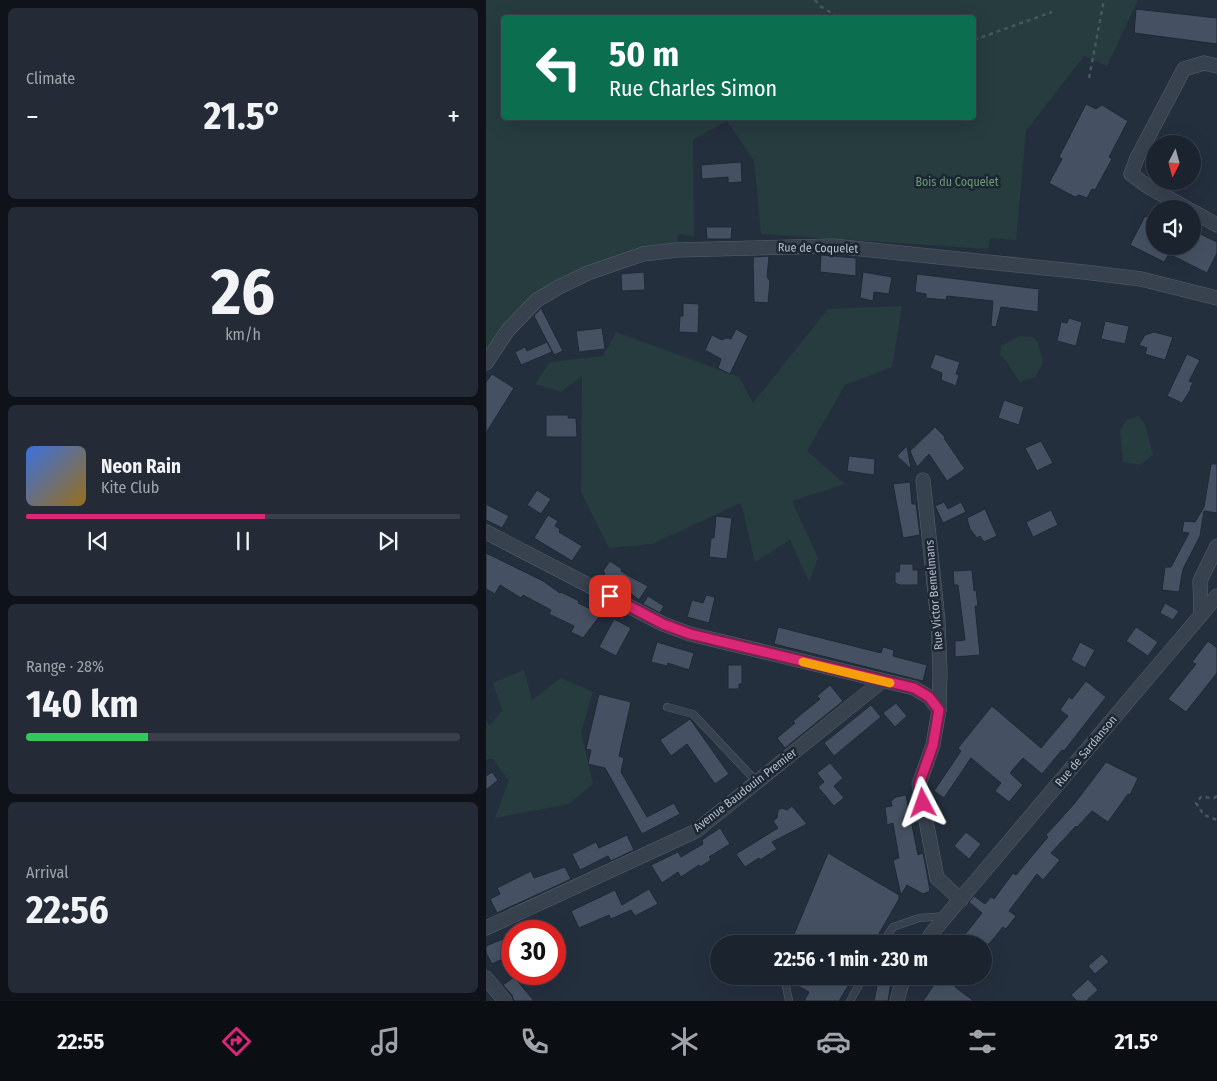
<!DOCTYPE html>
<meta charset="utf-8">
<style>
body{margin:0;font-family:"Fira Sans Condensed",sans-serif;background:#242b36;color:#f1f3f6;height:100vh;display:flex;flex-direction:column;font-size:19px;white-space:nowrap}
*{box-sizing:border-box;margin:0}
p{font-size:16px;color:#a0a4aa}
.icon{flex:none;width:28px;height:28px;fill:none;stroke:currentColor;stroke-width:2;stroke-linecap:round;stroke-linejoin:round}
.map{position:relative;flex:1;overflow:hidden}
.side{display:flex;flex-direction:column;gap:8px;padding:8px;background:#0f1319;width:486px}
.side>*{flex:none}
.banner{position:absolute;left:15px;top:15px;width:475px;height:105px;border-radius:5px;box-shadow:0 5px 20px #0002,0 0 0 1px #39404a;background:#0b6e4f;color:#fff;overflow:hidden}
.needle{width:32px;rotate:186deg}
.controls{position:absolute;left:660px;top:135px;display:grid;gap:10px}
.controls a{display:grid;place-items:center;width:55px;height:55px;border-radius:50%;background:#1b232e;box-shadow:0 5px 20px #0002,0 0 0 1px #39404a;font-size:25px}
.speed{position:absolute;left:15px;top:920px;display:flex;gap:10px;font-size:25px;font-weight:700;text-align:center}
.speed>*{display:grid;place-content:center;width:65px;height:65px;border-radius:50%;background:#1b232e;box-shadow:0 5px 20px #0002,0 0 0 1px #39404a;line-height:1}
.speed .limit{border:8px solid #d22;background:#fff;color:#111}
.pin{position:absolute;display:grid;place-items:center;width:42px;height:42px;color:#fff;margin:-21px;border-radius:10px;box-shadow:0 2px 8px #0006}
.me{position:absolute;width:55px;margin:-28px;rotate:356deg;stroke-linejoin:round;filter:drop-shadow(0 0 4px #0008)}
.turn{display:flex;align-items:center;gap:18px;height:105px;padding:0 25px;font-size:22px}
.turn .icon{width:65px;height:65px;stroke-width:2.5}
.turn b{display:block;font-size:35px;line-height:42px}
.big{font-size:38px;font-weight:700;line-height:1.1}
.side .tile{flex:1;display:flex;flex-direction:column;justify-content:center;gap:8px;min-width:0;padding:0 18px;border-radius:8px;background:#242b36}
.side .dial{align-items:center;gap:0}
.dial b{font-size:65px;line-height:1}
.song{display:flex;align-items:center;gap:15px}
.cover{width:60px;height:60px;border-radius:8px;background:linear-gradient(135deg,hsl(220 70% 55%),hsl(40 70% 35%))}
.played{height:5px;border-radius:2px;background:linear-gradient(90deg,#db2777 55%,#39404a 55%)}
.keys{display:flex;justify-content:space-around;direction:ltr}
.heat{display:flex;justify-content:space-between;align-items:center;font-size:28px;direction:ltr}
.charge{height:8px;border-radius:4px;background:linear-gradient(90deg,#34c759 28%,#39404a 0)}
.trip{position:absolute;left:224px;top:935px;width:282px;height:50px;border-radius:25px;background:#1b232e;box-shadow:0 5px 20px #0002,0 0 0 1px #39404a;font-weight:700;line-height:50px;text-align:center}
.tabs{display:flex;height:80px;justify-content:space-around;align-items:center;background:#0b0e12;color:#a0a4aa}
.tabs .icon{width:35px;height:35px}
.tabs .active{color:#db2777}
.tabs b{font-size:22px;color:#f1f3f6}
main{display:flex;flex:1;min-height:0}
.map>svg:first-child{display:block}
.green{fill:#263c3f;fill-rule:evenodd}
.building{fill:#455162;stroke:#1f2835}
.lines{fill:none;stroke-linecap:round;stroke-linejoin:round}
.lane-casing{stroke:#565f6c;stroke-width:8}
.street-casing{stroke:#565f6c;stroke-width:15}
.path{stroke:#44595c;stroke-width:2.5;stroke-dasharray:4 4;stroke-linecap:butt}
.lane{stroke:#38414e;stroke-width:7}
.street{stroke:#38414e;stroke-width:14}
.route-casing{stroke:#8e194d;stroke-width:12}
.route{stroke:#db2777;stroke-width:9}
.slow{stroke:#f59e0b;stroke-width:9}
.labels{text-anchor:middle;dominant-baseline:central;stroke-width:5;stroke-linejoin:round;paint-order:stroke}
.park-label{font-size:12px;fill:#6b9a76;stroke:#1d2633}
.street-label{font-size:12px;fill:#b4bcc9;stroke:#1d2633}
</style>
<main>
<section class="side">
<div class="tile"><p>Climate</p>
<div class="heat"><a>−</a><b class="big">21.5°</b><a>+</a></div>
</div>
<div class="tile dial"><b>26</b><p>km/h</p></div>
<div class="tile">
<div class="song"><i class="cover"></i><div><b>Neon Rain</b><p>Kite Club</p></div></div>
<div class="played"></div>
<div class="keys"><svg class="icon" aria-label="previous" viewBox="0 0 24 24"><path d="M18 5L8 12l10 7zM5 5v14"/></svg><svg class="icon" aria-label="pause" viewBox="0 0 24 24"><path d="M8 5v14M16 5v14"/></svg><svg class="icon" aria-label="next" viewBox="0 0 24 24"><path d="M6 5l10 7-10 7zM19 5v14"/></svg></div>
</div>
<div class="tile"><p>Range · 28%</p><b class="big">140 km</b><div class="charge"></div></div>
<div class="tile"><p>Arrival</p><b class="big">22:56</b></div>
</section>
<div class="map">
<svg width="731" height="1001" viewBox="0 0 731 1001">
<rect width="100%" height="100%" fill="#242f3e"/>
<!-- green -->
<g class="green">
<path d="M 0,0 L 652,0 L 621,66 L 598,56 L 540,131 L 530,240 L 504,238 L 502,249 L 275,234 L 268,161 L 241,121 L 207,140 L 208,236 L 192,234 L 191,250 L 157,254 L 51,300 L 0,363 ZM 18,18 L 488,18 L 488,118 L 18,118 Z"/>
<polygon points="416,306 406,367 359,385 321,451 359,484 306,501 332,558 323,582 304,540 269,562 255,503 166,544 123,548 95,492 96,376 75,392 49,384 64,362 117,356 130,332 253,377 267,403 342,309"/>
<polygon points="533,336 547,337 552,342 557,363 549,377 534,382 520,361 514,355 515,346"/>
<polygon points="652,416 659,424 667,455 654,465 637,462 634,430 641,420"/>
<polygon points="38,670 46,700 75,678 107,692 95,732 107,784 83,804 9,818 23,781 7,759 0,759 0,721 4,725 16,710 7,683"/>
</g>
<!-- building -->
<g class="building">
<polygon points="650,9 731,18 731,44 648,33"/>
<polygon points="600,104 610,109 616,105 642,121 623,157 626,159 609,190 606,189 601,198 593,195 589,197 563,183 576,159 573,157"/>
<polygon points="255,162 256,182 242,183 242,177 216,179 215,165"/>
<polygon points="659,216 669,221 669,246 706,246 706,230 731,242 731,253 721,273 683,254 678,262 644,245"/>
<polygon points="220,227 246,227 245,239 221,239"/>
<polygon points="335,255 370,258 370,276 334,272"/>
<polygon points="283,256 281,277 284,281 282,303 268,302 267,257"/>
<polygon points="158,272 159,290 136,291 135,274"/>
<polygon points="377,272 406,277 403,294 388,292 387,301 374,298"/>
<polygon points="431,274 553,289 552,312 515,307 510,327 505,326 507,301 461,296 460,300 440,298 440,294 429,292"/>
<polygon points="197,303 213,304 212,333 193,332 194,316 197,316"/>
<polygon points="55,308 77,351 68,355 48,316"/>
<polygon points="583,318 596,322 590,346 571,341 575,322 581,323"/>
<polygon points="619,321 643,326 639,344 615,339"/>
<polygon points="116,328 119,349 93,352 90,331"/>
<polygon points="250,329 262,336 244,374 232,368 235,359 219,350 226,335 236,340 240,338 245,339"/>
<polygon points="668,332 687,337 679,360 659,354 661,348 653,345 659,335"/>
<polygon points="61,342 66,352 35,365 29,352 39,347 41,351"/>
<polygon points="449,354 474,362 470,374 473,375 470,386 455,380 456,373 444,368"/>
<polygon points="701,354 714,360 703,381 707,383 704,388 705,389 696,403 681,396"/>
<polygon points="6,374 28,388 0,433 0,382"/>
<polygon points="518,400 538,407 533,425 512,418"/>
<polygon points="60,415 82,415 82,418 90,418 91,437 60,437"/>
<polygon points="449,427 459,437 458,438 479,469 461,481 443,454 431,467 424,451"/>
<polygon points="555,441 567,463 551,471 539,448"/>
<polygon points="421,446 425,469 411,456"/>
<polygon points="363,456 389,459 388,475 361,471"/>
<polygon points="725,464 731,464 731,513 718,511 714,536 697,569 693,592 676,590 679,567 685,567 703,533 696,532 698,521 709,522 718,507"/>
<polygon points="424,482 426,504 430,504 434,535 417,538 407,484"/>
<polygon points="51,490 65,499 55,514 41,505"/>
<polygon points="458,502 462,509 475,502 480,512 457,523 449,506"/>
<polygon points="0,504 23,516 16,528 0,520"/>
<polygon points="499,509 511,536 498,542 494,536 491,538 484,529 481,518"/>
<polygon points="565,510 572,525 547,537 540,522"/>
<polygon points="62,515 72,521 69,526 74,529 73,532 96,546 86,561 48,538"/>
<polygon points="230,516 246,518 241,559 223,557 225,538 228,538"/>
<polygon points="0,553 57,581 74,593 75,592 93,601 92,603 109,611 108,615 113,617 97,638 85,632 88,626 63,614 65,610 37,595 35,598 14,585 9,594 0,589"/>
<polygon points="124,561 136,569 135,571 143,576 162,586 153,600 137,587 135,590 116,578 119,573 117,571"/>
<polygon points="414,564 427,564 427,570 432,570 432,585 414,585 409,583 409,572 413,572"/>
<polygon points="486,570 488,591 490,590 492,606 489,606 494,655 469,657 469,641 479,640 472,585 468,585 467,571"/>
<polygon points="220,595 229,597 223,623 201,617 206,600 217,603"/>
<polygon points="162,596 178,606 174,613 157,604"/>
<polygon points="679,603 693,611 687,620 674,613"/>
<polygon points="128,619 145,628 130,656 113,647"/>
<polygon points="292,627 395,653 397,647 408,650 407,656 441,665 437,681 288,644"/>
<polygon points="650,627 672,642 662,656 640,641"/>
<polygon points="722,641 731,648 731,673 700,712 682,699 710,664 706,662"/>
<polygon points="171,642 208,653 203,670 182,663 181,666 165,662"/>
<polygon points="594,642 609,650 599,668 585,660"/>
<polygon points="242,665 256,665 256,684 253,684 253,689 242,689"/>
<polygon points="600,681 620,697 578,751 576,750 556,774 537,758 524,773 537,785 523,802 509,791 515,783 485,758 458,798 448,791 475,751 472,748 506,706 555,748 582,716 574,710 583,697 586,699"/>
<polygon points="344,685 357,701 299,748 291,738 309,723 307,721 334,699 331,696"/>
<polygon points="113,694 145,702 133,756 138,758 135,772 161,817 188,803 194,814 156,834 119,768 102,764 105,750 100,749"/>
<polygon points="410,703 421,716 409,727 397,713"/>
<polygon points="385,705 395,717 348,756 338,743"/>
<polygon points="204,719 243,774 229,784 201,744 185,756 174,740"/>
<polygon points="620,762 652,778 644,795 642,794 622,822 606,811 591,827 590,826 565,853 574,860 557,880 551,874 523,911 530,916 520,929 517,927 503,944 486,944 477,937 496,913 483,902 488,896 499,904 505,897 508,899 527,873 530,875 562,837 560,835 589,803"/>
<polygon points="344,763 357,778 348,786 358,798 348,806 332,787 338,782 331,773"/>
<polygon points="6,772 12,780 0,790 0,776"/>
<polygon points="420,795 432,855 437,853 440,868 444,891 437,894 421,885 415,895 407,860 413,858 407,823 401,825 399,807 406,806 405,801 410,797"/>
<polygon points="306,806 321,824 286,842 291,849 274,860 273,858 259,867 250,854 292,828 287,821 291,818 292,810 296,808 301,810"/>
<polygon points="234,828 244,844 223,857 225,860 214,867 213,865 195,877 192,872 176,883 165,865 192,852 195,857 217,844 216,840"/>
<polygon points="480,832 495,844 483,859 468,846"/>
<polygon points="141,835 148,850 125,861 122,856 94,870 86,854 110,842 113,848"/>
<polygon points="342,853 413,895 413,899 387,944 304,944"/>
<polygon points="79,867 85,879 11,913 4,899 14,894 11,888 45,871 48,878"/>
<polygon points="163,889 172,904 149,916 145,910 125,919 123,915 93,928 85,911 129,890 136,905"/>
<polygon points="17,939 23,952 23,956 6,964 0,953 0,946"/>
<polygon points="616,954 623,962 609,974 602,966"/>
<polygon points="303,976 368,976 353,1001 318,1001 323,992 305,982"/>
<polygon points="393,976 406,976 402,1001 388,1001"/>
<polygon points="444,976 466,976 473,982 469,987 488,1001 437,1001 450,982"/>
<polygon points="28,977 34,984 48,1001 28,1001 26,995 17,985"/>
<polygon points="602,979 612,990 600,1001 591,1001 585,995"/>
</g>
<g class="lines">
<!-- lane casing -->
<g class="lane-casing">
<g id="lane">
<polyline points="181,707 207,714 271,782"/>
<polyline points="396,944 407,927 433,918 460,916"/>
<polyline points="298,976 303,1001"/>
<polyline points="364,1001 378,976"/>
</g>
</g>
<!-- street casing -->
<g class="street-casing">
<g id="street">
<polyline points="702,209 661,186 645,174 651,158 698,69 718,63 731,66"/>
<polyline points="706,211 731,225"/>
<polyline points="0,363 22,330 51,300 73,287 102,273 157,254 191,250 347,246 598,272 655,279 731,298"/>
<polyline points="437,480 452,621 454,672 453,710 447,745 433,784 451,878 475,900"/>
<polyline points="0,532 177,624 204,634 428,688 443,697 453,710"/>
<polyline points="715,615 714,581 731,546"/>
<polyline points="0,928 210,831 396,681"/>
<polyline points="439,944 445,934 731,596"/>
<polyline points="0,978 19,1001"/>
<polyline points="411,1001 415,986 419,976"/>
</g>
</g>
<!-- path -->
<g class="path">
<polyline points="329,0 334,6 354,18"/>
<polyline points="488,40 566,12"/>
<polyline points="603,78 618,0"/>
<polyline points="731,796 728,798 715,797 710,803 718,815 731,820"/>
</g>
<!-- lane -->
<use href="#lane" class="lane"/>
<!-- street -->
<use href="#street" class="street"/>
</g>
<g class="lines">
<!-- route casing -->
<g class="route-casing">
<polyline id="route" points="124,596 177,624 204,634 428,688 443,697 453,710 447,745 433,784 437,803"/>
</g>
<!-- route -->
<use href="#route" class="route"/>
<!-- slow -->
<polyline class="slow" points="317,662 404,683"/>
</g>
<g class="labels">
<!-- park labels -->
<g class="park-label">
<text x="471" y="182">Bois du Coquelet</text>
</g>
<!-- street labels -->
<g class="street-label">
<text transform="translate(332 248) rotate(1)">Rue de Coquelet</text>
<text transform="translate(448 595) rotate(-95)">Rue Victor Bemelmans</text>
<text transform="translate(600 751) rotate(-50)">Rue de Sardanson</text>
<text transform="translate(259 790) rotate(-38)">Avenue Baudouin Premier</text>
</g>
</g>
</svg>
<div class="controls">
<a><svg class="needle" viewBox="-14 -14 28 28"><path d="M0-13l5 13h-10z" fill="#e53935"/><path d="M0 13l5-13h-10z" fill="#a0a4aa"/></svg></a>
<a><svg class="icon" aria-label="sound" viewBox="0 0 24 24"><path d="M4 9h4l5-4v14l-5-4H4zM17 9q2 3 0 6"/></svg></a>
</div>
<div class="speed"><div class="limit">30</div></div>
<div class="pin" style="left:124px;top:596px;background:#d93025"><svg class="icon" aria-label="arrive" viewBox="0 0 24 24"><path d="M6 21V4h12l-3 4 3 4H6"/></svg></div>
<svg class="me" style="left:437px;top:803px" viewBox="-20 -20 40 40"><path d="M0-17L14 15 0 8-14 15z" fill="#db2777" stroke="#fff" stroke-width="4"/></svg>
<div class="trip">22:56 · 1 min · 230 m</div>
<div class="banner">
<div class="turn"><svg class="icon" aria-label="left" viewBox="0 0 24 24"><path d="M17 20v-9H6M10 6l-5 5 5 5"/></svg><div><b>50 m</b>Rue Charles Simon</div></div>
</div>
</div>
</main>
<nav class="tabs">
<b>22:55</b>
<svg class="icon active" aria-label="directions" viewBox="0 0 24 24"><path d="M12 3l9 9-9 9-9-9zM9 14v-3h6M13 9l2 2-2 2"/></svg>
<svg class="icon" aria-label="music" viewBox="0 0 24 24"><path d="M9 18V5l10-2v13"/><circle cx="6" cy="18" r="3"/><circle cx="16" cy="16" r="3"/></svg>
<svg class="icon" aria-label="phone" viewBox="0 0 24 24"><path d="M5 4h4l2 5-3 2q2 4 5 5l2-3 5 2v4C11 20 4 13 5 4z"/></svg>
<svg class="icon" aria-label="climate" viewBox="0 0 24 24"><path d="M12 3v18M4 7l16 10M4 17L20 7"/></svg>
<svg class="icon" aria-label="car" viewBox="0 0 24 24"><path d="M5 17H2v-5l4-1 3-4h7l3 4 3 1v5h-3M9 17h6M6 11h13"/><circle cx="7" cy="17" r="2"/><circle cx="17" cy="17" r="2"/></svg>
<svg class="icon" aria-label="filters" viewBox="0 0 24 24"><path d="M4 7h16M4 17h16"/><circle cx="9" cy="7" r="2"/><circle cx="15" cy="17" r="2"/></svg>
<b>21.5°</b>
</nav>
